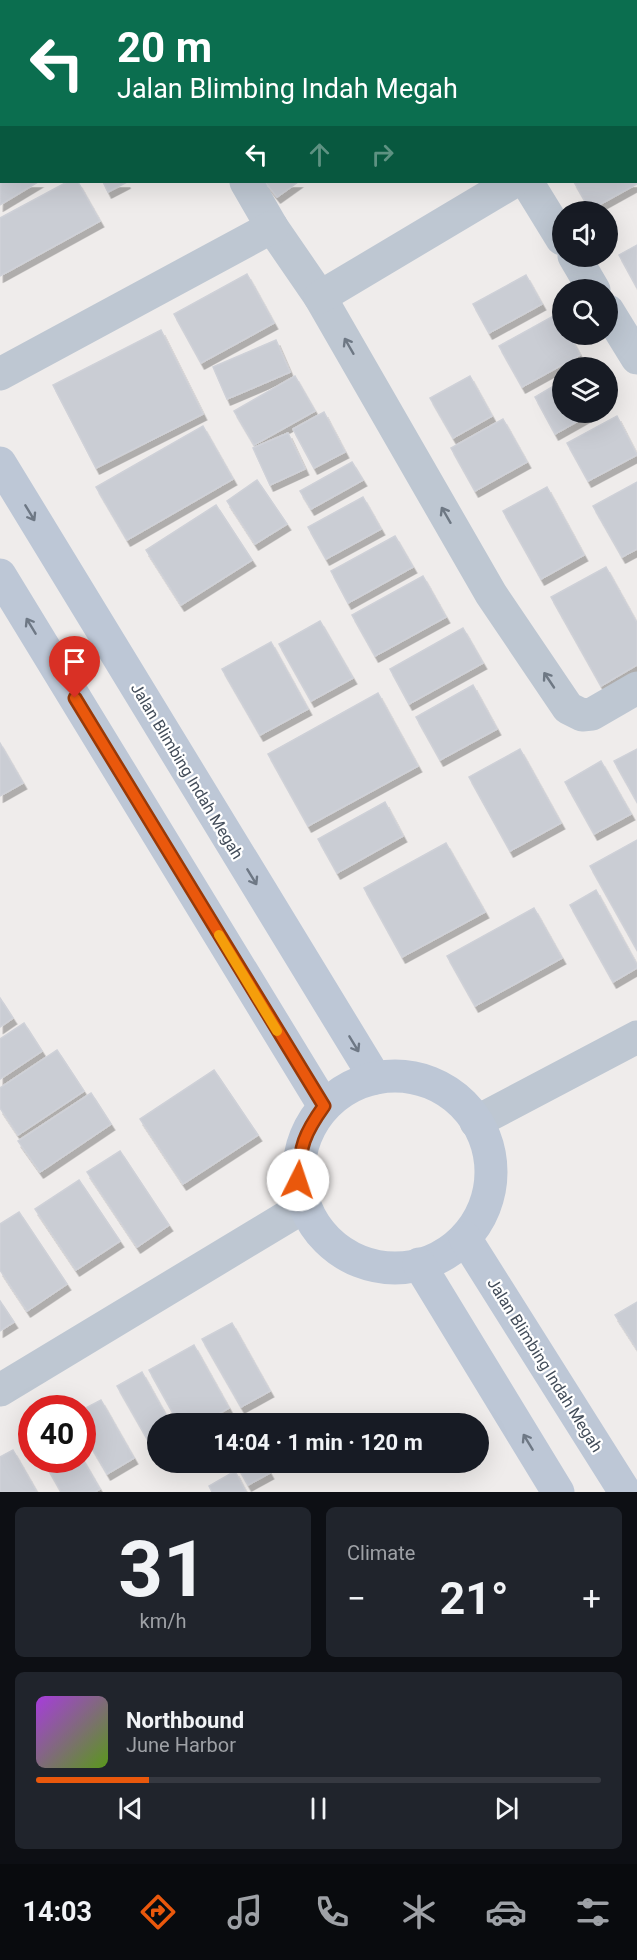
<!DOCTYPE html>
<meta charset="utf-8">
<style>
body{margin:0;font-family:Roboto,sans-serif;background:#20242c;color:#f1f3f6;height:100vh;display:flex;flex-direction:column;font-size:22px;white-space:nowrap}
*{box-sizing:border-box;margin:0}
p{font-size:20px;color:#9ea1a6}
.icon{flex:none;width:33px;height:33px;fill:none;stroke:currentColor;stroke-width:2;stroke-linecap:round;stroke-linejoin:round}
.map{position:relative;height:1492px;overflow:hidden}
.drawer{display:flex;flex-direction:column;gap:15px;padding:15px;background:#0d0f14;flex:1}
.drawer>*{flex:none}
.top-card{position:absolute;left:0px;top:0px;width:638px;height:183px;box-shadow:0 6px 24px #0002;background:#0b6e4f;color:#fff;overflow:hidden}
.controls{position:absolute;left:552px;top:201px;display:grid;gap:12px}
.controls a{display:grid;place-items:center;width:66px;height:66px;border-radius:50%;background:#171b24;box-shadow:0 6px 24px #0002;font-size:30px}
.speed{position:absolute;left:18px;top:1395px;display:flex;gap:12px;font-size:30px;font-weight:700;text-align:center}
.speed>*{display:grid;place-content:center;width:78px;height:78px;border-radius:50%;background:#171b24;box-shadow:0 6px 24px #0002;line-height:1}
.speed .limit{border:9px solid #d22;background:#fff;color:#111}
.pin{position:absolute;display:grid;place-items:center;width:51px;height:51px;color:#fff;margin:-62px -26px;border-radius:50% 50% 50% 0;rotate:-45deg;box-shadow:0 0 6px #0007}
.pin .icon{rotate:45deg}
.me{position:absolute;width:66px;margin:-33px;rotate:4deg;stroke-linejoin:round;filter:drop-shadow(0 0 4px #0008)}
.turn{display:flex;align-items:center;gap:21px;height:126px;padding:0 18px;font-size:27px}
.turn .icon{width:78px;height:78px;stroke-width:2.5}
.turn b{display:block;font-size:42px;line-height:51px}
.lanes{display:flex;align-items:center;height:57px;padding:0 18px;background:#0003;justify-content:center;gap:30px;direction:ltr}
.lanes .off{opacity:.35}
.big{font-size:45px;font-weight:700;line-height:1.1}
.drawer .card{flex:1;display:flex;flex-direction:column;justify-content:center;gap:9px;min-width:0;padding:0 21px;border-radius:9px;background:#20242c}
.drawer .dial{align-items:center;gap:0}
.dial b{font-size:78px;line-height:1}
.song{display:flex;align-items:center;gap:18px}
.cover{width:72px;height:72px;border-radius:9px;background:linear-gradient(135deg,hsl(280 70% 55%),hsl(90 70% 35%))}
.played{height:6px;border-radius:3px;background:linear-gradient(90deg,#ea580c 20%,#363941 20%)}
.keys{display:flex;justify-content:space-around;direction:ltr}
.heat{display:flex;justify-content:space-between;align-items:center;font-size:33px;direction:ltr}
.drawer .tiles{flex:1;display:grid;gap:15px;grid-template-columns:1fr 1fr}
.card:last-child{grid-column:span 2}
.trip{position:absolute;left:147px;top:1413px;width:342px;height:60px;border-radius:30px;background:#171b24;box-shadow:0 6px 24px #0002;font-weight:700;line-height:60px;text-align:center}
.menu{display:flex;height:96px;justify-content:space-around;align-items:center;background:#090b0e;color:#9ea1a6}
.menu .icon{width:42px;height:42px}
.menu .on{color:#ea580c}
.menu b{font-size:27px;color:#f1f3f6}
.map>svg:first-child{display:block}
.building{fill:#cacdd4;stroke:#cfd1d8;stroke-width:1.5;filter:url(#shadow)}
.lines{fill:none;stroke-linecap:round;stroke-linejoin:round}
.street{stroke:#bec7d2;stroke-width:33}
.secondary{stroke:#bdc7d6;stroke-width:33}
.oneway{stroke:#6e7884}
.oneway2{stroke:#6e7885}
.route-casing{stroke:#983908;stroke-width:15}
.route{stroke:#ea580c;stroke-width:10}
.slow{stroke:#f59e0b;stroke-width:10}
.labels{text-anchor:middle;dominant-baseline:central;stroke-width:4.5;stroke-linejoin:round;paint-order:stroke}
.street-label{font-size:16px;fill:#434d5a;stroke:#fff}
</style>
<div class="map">
<svg width="637" height="1492" viewBox="0 0 637 1492">
<defs>
<filter id="shadow"><feDropShadow dx="3.5" dy="6" stdDeviation="0" flood-color="#0004"/></filter>
</defs>
<rect width="100%" height="100%" fill="#efeceb"/>
<!-- building -->
<g class="building">
<polygon points="0,0 49,0 2,2 2,4"/>
<polygon points="171,0 263,0 264,2 171,2"/>
<polygon points="544,0 637,0 637,27 636,2"/>
<polygon points="2,147 2,182 38,182 0,205"/>
<polygon points="636,166 637,184 590,210 574,182 636,182"/>
<polygon points="67,182 78,182 100,221 0,276 0,218"/>
<polygon points="103,182 127,182 108,192"/>
<polygon points="265,182 298,182 277,197"/>
<polygon points="637,245 637,288 619,255"/>
<polygon points="247,274 274,323 201,363 174,314"/>
<polygon points="526,275 542,304 489,333 473,304"/>
<polygon points="557,314 562,323 562,334 569,334 580,355 522,387 499,346"/>
<polygon points="161,330 203,414 96,468 53,385"/>
<polygon points="276,340 290,372 227,399 213,367"/>
<polygon points="295,376 315,411 254,445 234,411"/>
<polygon points="470,376 492,416 453,438 430,398"/>
<polygon points="562,381 562,412 594,412 555,434 535,397"/>
<polygon points="324,412 345,452 314,468 293,429"/>
<polygon points="617,416 637,455 588,481 567,443"/>
<polygon points="503,419 527,462 475,491 451,448"/>
<polygon points="203,426 233,479 127,540 96,487"/>
<polygon points="288,433 305,469 270,485 253,448"/>
<polygon points="352,462 363,480 311,509 300,491"/>
<polygon points="257,480 287,524 255,544 227,501"/>
<polygon points="637,482 637,549 622,557 593,506"/>
<polygon points="547,487 584,555 541,579 503,511"/>
<polygon points="363,497 381,529 326,559 308,527"/>
<polygon points="216,505 252,560 181,605 146,550"/>
<polygon points="395,536 413,567 348,603 331,571"/>
<polygon points="606,567 637,623 637,665 601,686 551,597"/>
<polygon points="423,576 446,617 375,656 352,615"/>
<polygon points="320,621 353,678 311,701 279,644"/>
<polygon points="463,628 483,663 409,704 390,669"/>
<polygon points="271,642 308,709 260,735 222,669"/>
<polygon points="473,685 497,729 440,760 416,717"/>
<polygon points="378,693 418,766 308,826 268,754"/>
<polygon points="0,743 23,783 0,796"/>
<polygon points="520,749 561,823 510,851 469,777"/>
<polygon points="637,749 637,802 614,761"/>
<polygon points="601,761 631,814 594,834 565,782"/>
<polygon points="385,802 403,836 337,873 318,839"/>
<polygon points="637,840 637,950 590,866"/>
<polygon points="446,843 485,912 402,957 364,888"/>
<polygon points="596,890 637,965 637,968 613,982 570,905"/>
<polygon points="534,908 562,958 475,1006 447,956"/>
<polygon points="0,998 13,1018 0,1027"/>
<polygon points="24,1023 42,1051 0,1079 0,1039"/>
<polygon points="57,1050 84,1091 18,1135 0,1108 0,1088"/>
<polygon points="214,1070 258,1135 183,1184 140,1119"/>
<polygon points="91,1093 111,1124 40,1172 18,1141"/>
<polygon points="120,1151 169,1225 137,1247 87,1172"/>
<polygon points="79,1180 120,1241 76,1270 35,1209"/>
<polygon points="19,1212 67,1284 27,1311 0,1270 0,1224"/>
<polygon points="0,1301 14,1322 0,1331"/>
<polygon points="637,1302 637,1349 615,1315"/>
<polygon points="232,1323 270,1391 241,1407 202,1339"/>
<polygon points="194,1345 229,1408 201,1424 179,1424 149,1370"/>
<polygon points="142,1372 171,1424 158,1424 158,1458 117,1386"/>
<polygon points="101,1400 134,1458 107,1474 82,1431 82,1410"/>
<polygon points="13,1450 37,1492 0,1492 0,1457"/>
<polygon points="82,1458 100,1489 95,1492 61,1492 43,1460 82,1460"/>
<polygon points="235,1462 264,1462 270,1473 248,1485"/>
<polygon points="235,1471 246,1492 212,1492 209,1486"/>
</g>
<g class="lines">
<!-- street -->
<g class="street">
<polyline points="130,0 131,2"/>
<polyline points="414,0 415,2"/>
<polyline points="246,182 272,227 320,297 491,594 568,708 582,715 592,714 637,688"/>
<polyline points="527,182 562,239"/>
<polyline points="574,256 594,290"/>
<polyline points="320,297 513,182"/>
<polyline points="608,311 637,358"/>
<polyline points="0,374 272,227"/>
<polyline points="476,1122 637,1037"/>
<polyline points="0,1390 305,1206"/>
</g>
<!-- secondary -->
<g class="secondary">
<polyline points="0,463 375,1078"/>
<polyline points="0,575 324,1106"/>
<circle cx="395" cy="1172" r="96"/>
<polyline points="465,1238 625,1492"/>
<polyline points="419,1264 558,1492"/>
</g>
</g>
<!-- one-way arrows -->
<defs><path id="oneway-shaft" d="M-6 0H5M1.5-3L5.5 0L1.5 3" fill="none" stroke-width="1.6" stroke-linecap="round" stroke-linejoin="round" transform="scale(1.5)"/></defs>
<g class="oneway">
<use href="#oneway-shaft" transform="translate(349 346) rotate(-120)"/>
<use href="#oneway-shaft" transform="translate(446 515) rotate(-120)"/>
<use href="#oneway-shaft" transform="translate(549 680) rotate(-124)"/>
</g>
<g class="oneway2">
<use href="#oneway-shaft" transform="translate(30 513) rotate(59)"/>
<use href="#oneway-shaft" transform="translate(31 626) rotate(-121)"/>
<use href="#oneway-shaft" transform="translate(252 877) rotate(59)"/>
<use href="#oneway-shaft" transform="translate(354 1044) rotate(59)"/>
<use href="#oneway-shaft" transform="translate(528 1442) rotate(-121)"/>
</g>
<g class="lines">
<!-- route casing -->
<g class="route-casing">
<path id="route" d="M 75,698 L 324,1106 C 304,1134 300,1146 298,1180"/>
</g>
<!-- route -->
<use href="#route" class="route"/>
<!-- slow -->
<polyline class="slow" points="219,935 277,1031"/>
</g>
<g class="labels">
<!-- street labels -->
<g class="street-label">
<text transform="translate(187 771) rotate(59)">Jalan Blimbing Indah Megah</text>
<text transform="translate(545 1365) rotate(58)">Jalan Blimbing Indah Megah</text>
</g>
</g>
</svg>
<div class="controls">
<a><svg class="icon" aria-label="sound" viewBox="0 0 24 24"><path d="M4 9h4l5-4v14l-5-4H4zM17 9q2 3 0 6"/></svg></a>
<a><svg class="icon" aria-label="search" viewBox="0 0 24 24"><circle cx="10" cy="10" r="6"/><path d="M15 15l6 6"/></svg></a>
<a><svg class="icon" aria-label="layers" viewBox="0 0 24 24"><path d="M12 4l9 5-9 5-9-5zM3 14l9 5 9-5"/></svg></a>
</div>
<div class="speed"><div class="limit">40</div></div>
<div class="pin" style="left:75px;top:698px;background:#d93025"><svg class="icon" aria-label="arrive" viewBox="0 0 24 24"><path d="M6 21V4h12l-3 4 3 4H6"/></svg></div>
<svg class="me" style="left:298px;top:1180px" viewBox="-20 -20 40 40"><circle r="19" fill="#fff"/><path d="M0-13L10 11 0 6-10 11z" fill="#ea580c"/></svg>
<div class="trip">14:04 · 1 min · 120 m</div>
<div class="top-card">
<div class="turn"><svg class="icon" aria-label="left" viewBox="0 0 24 24"><path d="M17 20v-9H6M10 6l-5 5 5 5"/></svg><div><b>20 m</b>Jalan Blimbing Indah Megah</div></div>
<div class="lanes"><svg class="icon" aria-label="left" viewBox="0 0 24 24"><path d="M17 20v-9H6M10 6l-5 5 5 5"/></svg><svg class="icon off" aria-label="ahead" viewBox="0 0 24 24"><path d="M12 20V5M6 11l6-6 6 6"/></svg><svg class="icon off" aria-label="right" viewBox="0 0 24 24"><path d="M7 20v-9h11M14 6l5 5-5 5"/></svg></div>
</div>
</div>
<section class="drawer">
<div class="tiles">
<div class="card dial"><b>31</b><p>km/h</p></div>
<div class="card"><p>Climate</p>
<div class="heat"><a>−</a><b class="big">21°</b><a>+</a></div>
</div>
<div class="card">
<div class="song"><i class="cover"></i><div><b>Northbound</b><p>June Harbor</p></div></div>
<div class="played"></div>
<div class="keys"><svg class="icon" aria-label="previous" viewBox="0 0 24 24"><path d="M18 5L8 12l10 7zM5 5v14"/></svg><svg class="icon" aria-label="pause" viewBox="0 0 24 24"><path d="M8 5v14M16 5v14"/></svg><svg class="icon" aria-label="next" viewBox="0 0 24 24"><path d="M6 5l10 7-10 7zM19 5v14"/></svg></div>
</div>
</div>
</section>
<nav class="menu">
<b>14:03</b>
<svg class="icon on" aria-label="directions" viewBox="0 0 24 24"><path d="M12 3l9 9-9 9-9-9zM9 14v-3h6M13 9l2 2-2 2"/></svg>
<svg class="icon" aria-label="music" viewBox="0 0 24 24"><path d="M9 18V5l10-2v13"/><circle cx="6" cy="18" r="3"/><circle cx="16" cy="16" r="3"/></svg>
<svg class="icon" aria-label="phone" viewBox="0 0 24 24"><path d="M5 4h4l2 5-3 2q2 4 5 5l2-3 5 2v4C11 20 4 13 5 4z"/></svg>
<svg class="icon" aria-label="climate" viewBox="0 0 24 24"><path d="M12 3v18M4 7l16 10M4 17L20 7"/></svg>
<svg class="icon" aria-label="car" viewBox="0 0 24 24"><path d="M5 17H2v-5l4-1 3-4h7l3 4 3 1v5h-3M9 17h6M6 11h13"/><circle cx="7" cy="17" r="2"/><circle cx="17" cy="17" r="2"/></svg>
<svg class="icon" aria-label="filters" viewBox="0 0 24 24"><path d="M4 7h16M4 17h16"/><circle cx="9" cy="7" r="2"/><circle cx="15" cy="17" r="2"/></svg>
</nav>
